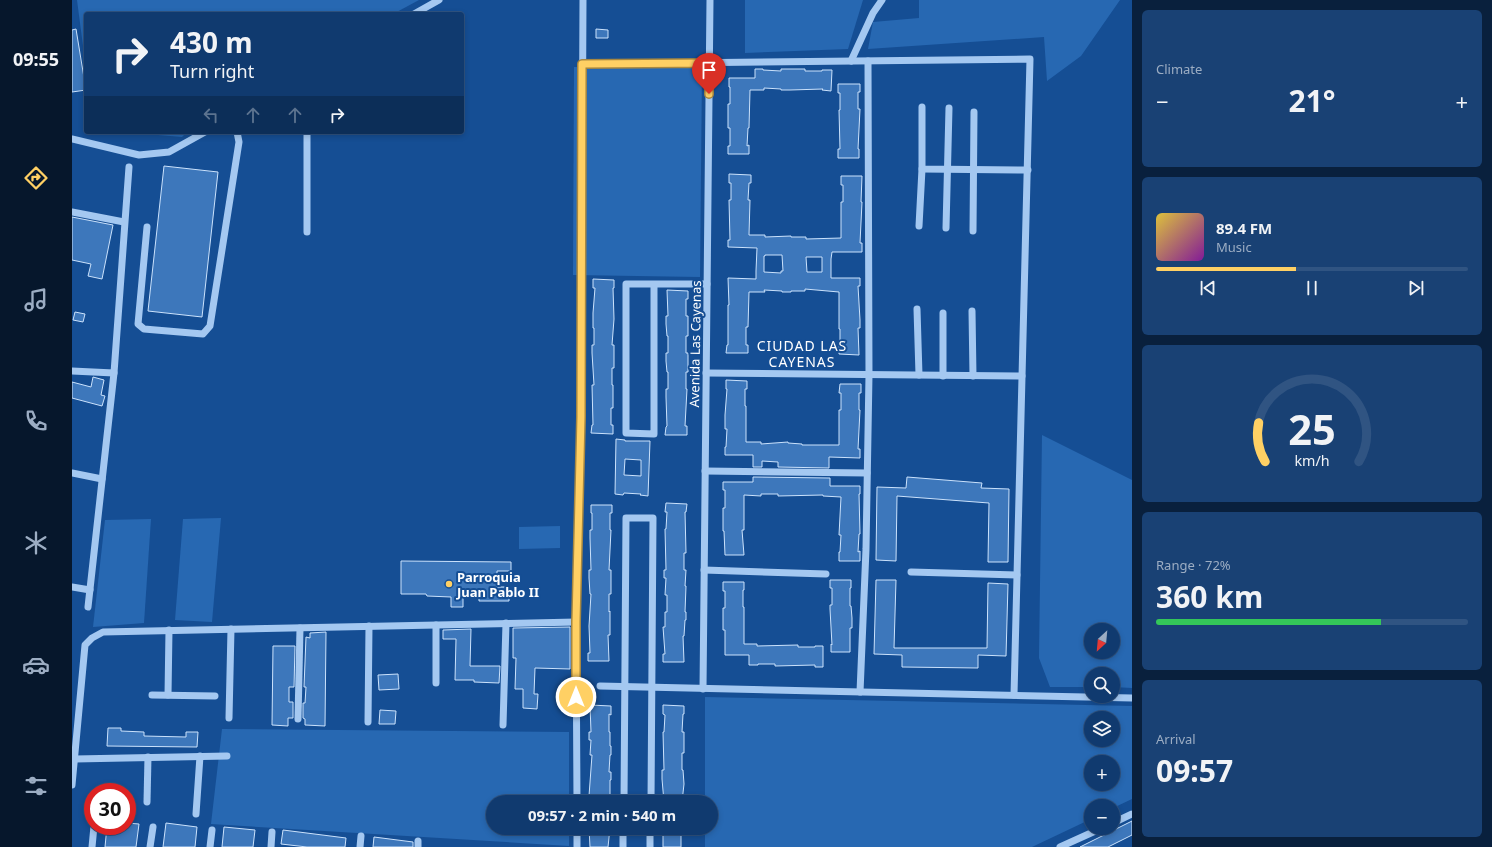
<!DOCTYPE html>
<meta charset="utf-8">
<style>
body{margin:0;font-family:"Noto Sans",sans-serif;background:#194174;color:#f1f3f6;height:100vh;display:flex;flex-direction:column;font-size:15px;white-space:nowrap}
*{box-sizing:border-box;margin:0}
p{font-size:13px;color:#9cadc3}
.icon{flex:none;width:22px;height:22px;fill:none;stroke:currentColor;stroke-width:2;stroke-linecap:round;stroke-linejoin:round}
.map{position:relative;flex:1;overflow:hidden}
.panel{display:flex;flex-direction:column;gap:10px;padding:10px;background:#09203d;width:360px}
.panel>*{flex:none}
.banner{position:absolute;left:12px;top:12px;width:380px;height:122px;border-radius:4px;box-shadow:0 2px 6px #0003,0 0 0 1px #305482;background:#103a6f;color:#f1f3f6;overflow:hidden}
.needle{width:26px;rotate:206deg}
.buttons{position:absolute;left:1012px;top:623px;display:grid;gap:8px}
.buttons a{display:grid;place-items:center;width:36px;height:36px;border-radius:50%;background:#103a6f;box-shadow:0 2px 6px #0003,0 0 0 1px #305482;font-size:20px}
.speed{position:absolute;left:12px;top:783px;display:flex;gap:8px;font-size:20px;font-weight:700;text-align:center}
.speed>*{display:grid;place-content:center;width:52px;height:52px;border-radius:50%;background:#103a6f;box-shadow:0 2px 6px #0003,0 0 0 1px #305482;line-height:1}
.speed .limit{border:6px solid #d22;background:#fff;color:#111}
.pin{position:absolute;display:grid;place-items:center;width:34px;height:34px;color:#fff;margin:-41px -17px;border-radius:50% 50% 50% 0;rotate:-45deg;box-shadow:0 0 4px #0007}
.pin .icon{rotate:45deg}
.me{position:absolute;width:44px;margin:-22px;rotate:0deg;stroke-linejoin:round;filter:drop-shadow(0 0 3px #0008)}
.turn{display:flex;align-items:center;gap:14px;height:84px;padding:0 20px;font-size:18px}
.turn .icon{width:52px;height:52px;stroke-width:2.5}
.turn b{display:block;font-size:28px;line-height:34px}
.lanes{display:flex;align-items:center;height:38px;padding:0 20px;background:#0003;justify-content:center;gap:20px;direction:ltr}
.lanes .off{opacity:.35}
.big{font-size:30px;font-weight:700;line-height:1.1}
.panel .widget{flex:1;display:flex;flex-direction:column;justify-content:center;gap:6px;min-width:0;padding:0 14px;border-radius:6px;background:#194174}
.panel .dial{align-items:center;gap:0}
.dial svg{height:104px;overflow:visible;fill:none;stroke:#305482;stroke-width:7;stroke-linecap:round;text-anchor:middle}
.dial text{fill:#f1f3f6;stroke:none}
.song{display:flex;align-items:center;gap:12px}
.cover{width:48px;height:48px;border-radius:6px;background:linear-gradient(135deg,hsl(50 70% 55%),hsl(290 70% 35%))}
.played{height:4px;border-radius:2px;background:linear-gradient(90deg,#ffd064 45%,#305482 45%)}
.keys{display:flex;justify-content:space-around;direction:ltr}
.heat{display:flex;justify-content:space-between;align-items:center;font-size:22px;direction:ltr}
.charge{height:6px;border-radius:3px;background:linear-gradient(90deg,#34c759 72%,#305482 0)}
.trip{position:absolute;left:414px;top:795px;width:232px;height:40px;border-radius:20px;background:#103a6f;box-shadow:0 2px 6px #0003,0 0 0 1px #305482;font-weight:700;line-height:40px;text-align:center}
main{display:flex;flex:1;min-height:0}
.tabs{display:flex;flex-direction:column;width:72px;justify-content:space-around;align-items:center;background:#06172c;color:#9cadc3}
.tabs .icon{width:28px;height:28px}
.tabs .current{color:#ffd064}
.tabs b{font-size:18px;color:#f1f3f6}
.map>svg:first-child{display:block}
.green{fill:#2768b2;fill-rule:evenodd}
.building{fill:#3d77bb;stroke:#cbe2fc;fill-rule:evenodd}
.lines{fill:none;stroke-linecap:round;stroke-linejoin:round}
.minor{stroke:#a4c8f1;stroke-width:7}
.route-casing{stroke:#a68741;stroke-width:10}
.route{stroke:#ffd064;stroke-width:7}
.poi-dot{fill:#ffd064;stroke:#154e94;stroke-width:1.5}
.labels{text-anchor:middle;dominant-baseline:central;stroke-width:4;stroke-linejoin:round;paint-order:stroke}
.street-label{font-size:13px;fill:#fff;stroke:#154e94}
.poi-label{font-size:13px;font-weight:bold;fill:#fff;stroke:#154e94;text-anchor:start}
.neighbourhood-label{font-size:14px;letter-spacing:1px;fill:#fff;stroke:#154e94}
</style>
<main>
<nav class="tabs">
<b>09:55</b>
<svg class="icon current" aria-label="directions" viewBox="0 0 24 24"><path d="M12 3l9 9-9 9-9-9zM9 14v-3h6M13 9l2 2-2 2"/></svg>
<svg class="icon" aria-label="music" viewBox="0 0 24 24"><path d="M9 18V5l10-2v13"/><circle cx="6" cy="18" r="3"/><circle cx="16" cy="16" r="3"/></svg>
<svg class="icon" aria-label="phone" viewBox="0 0 24 24"><path d="M5 4h4l2 5-3 2q2 4 5 5l2-3 5 2v4C11 20 4 13 5 4z"/></svg>
<svg class="icon" aria-label="climate" viewBox="0 0 24 24"><path d="M12 3v18M4 7l16 10M4 17L20 7"/></svg>
<svg class="icon" aria-label="car" viewBox="0 0 24 24"><path d="M5 17H2v-5l4-1 3-4h7l3 4 3 1v5h-3M9 17h6M6 11h13"/><circle cx="7" cy="17" r="2"/><circle cx="17" cy="17" r="2"/></svg>
<svg class="icon" aria-label="filters" viewBox="0 0 24 24"><path d="M4 7h16M4 17h16"/><circle cx="9" cy="7" r="2"/><circle cx="15" cy="17" r="2"/></svg>
</nav>
<div class="map">
<svg width="1060" height="847" viewBox="0 0 1060 847">
<rect width="100%" height="100%" fill="#154e94"/>
<!-- green -->
<g class="green">
<polygon points="5,0 347,0 321,14 14,14 14,69"/>
<polygon points="673,0 791,0 776,49 673,53"/>
<polygon points="847,0 1048,0 1009,56 975,81 972,37 796,49 801,22 847,18"/>
<polygon points="502,67 630,68 628,277 501,275"/>
<polygon points="50,132 115,132 110,137"/>
<path d="M 970,435 L 1060,480 L 1060,688 L 1041,687 L 1041,674 L 1019,674 L 1019,687 L 978,687 L 967,658 ZM 1019,630 L 1041,630 L 1041,652 L 1019,652 Z"/>
<polygon points="149,518 140,622 103,620 111,519"/>
<polygon points="79,519 72,623 21,627 33,520"/>
<polygon points="488,526 488,548 447,549 447,527"/>
<path d="M 633,697 L 1060,706 L 1060,799 L 1041,808 L 1041,806 L 1019,806 L 1019,819 L 960,847 L 633,847 L 633,828 L 639,828 L 639,802 L 633,802 ZM 1019,718 L 1041,718 L 1041,740 L 1019,740 ZM 1019,762 L 1041,762 L 1041,784 L 1019,784 Z"/>
<polygon points="150,729 497,732 497,802 421,802 421,828 497,828 497,846 139,824"/>
</g>
<!-- building -->
<g class="building">
<polygon points="4,29 14,90 0,92 0,30"/>
<polygon points="524,29 536,30 536,38 524,38"/>
<polygon points="683,69 691,69 691,70 709,71 709,69 733,69 733,71 750,71 750,70 760,70 759,91 750,90 751,89 718,90 709,90 709,89 692,88 692,90 678,90 677,128 676,128 675,146 677,145 677,154 656,154 656,146 658,146 658,128 656,128 656,104 658,104 658,87 657,87 657,78 683,78"/>
<polygon points="766,84 788,84 788,92 786,92 786,109 788,109 786,149 787,149 787,158 766,158 766,149 768,149 767,110 768,110 768,93 766,93"/>
<polygon points="92,166 146,172 130,317 76,311"/>
<path d="M 657,174 L 679,175 L 679,183 L 677,183 L 676,200 L 678,200 L 677,235 L 693,235 L 693,237 L 719,236 L 719,237 L 734,237 L 734,239 L 769,238 L 769,202 L 771,202 L 771,185 L 769,185 L 769,176 L 790,176 L 789,202 L 790,202 L 788,243 L 790,243 L 790,252 L 760,252 L 759,259 L 759,278 L 788,278 L 788,286 L 786,286 L 788,320 L 788,328 L 786,328 L 787,355 L 767,354 L 767,346 L 768,346 L 768,329 L 767,329 L 767,292 L 733,289 L 733,291 L 719,291 L 719,292 L 710,292 L 710,291 L 692,290 L 693,292 L 677,292 L 676,327 L 674,327 L 674,345 L 676,345 L 676,353 L 654,353 L 655,345 L 656,345 L 656,305 L 657,305 L 656,278 L 684,279 L 684,271 L 685,248 L 656,247 L 656,240 L 658,240 L 657,200 L 659,200 L 659,183 L 657,183 ZM 693,255 L 710,255 L 711,271 L 709,271 L 709,273 L 692,272 L 692,256 L 693,256 ZM 734,257 L 750,257 L 750,272 L 735,272 Z"/>
<polygon points="0,217 41,225 30,279 16,276 19,264 0,260"/>
<polygon points="521,279 542,280 542,288 541,288 542,319 540,345 542,345 542,368 540,368 540,385 541,385 541,408 539,408 539,425 541,425 541,434 519,433 520,425 521,425 520,385 522,385 520,353 520,345 522,345 522,328 521,328 521,313 523,288 521,288"/>
<polygon points="595,290 616,291 616,299 614,299 614,316 616,316 616,336 614,336 614,353 616,353 616,372 614,372 614,389 615,389 613,426 615,426 615,435 593,435 594,427 595,426 594,397 594,389 596,389 596,372 595,372 594,361 594,353 596,353 596,336 595,336 594,324 594,316 596,316"/>
<polygon points="3,312 13,314 11,322 1,320"/>
<polygon points="21,377 32,380 29,395 33,396 30,406 0,398 0,382 19,387"/>
<polygon points="654,380 675,381 675,389 673,389 673,406 674,406 674,442 689,442 689,444 716,442 716,443 730,444 730,445 767,445 767,410 769,410 769,393 767,393 768,384 789,384 789,393 787,393 787,410 788,410 786,449 788,449 788,458 757,457 757,468 706,467 706,462 690,461 690,467 681,467 681,455 653,455 653,447 654,447 655,429 653,429 653,415 655,389 654,389"/>
<path d="M 544,439 L 553,440 L 553,441 L 578,441 L 576,496 L 568,495 L 569,494 L 552,493 L 551,495 L 543,494 ZM 553,459 L 569,460 L 569,476 L 552,475 Z"/>
<polygon points="681,477 758,478 758,486 788,486 788,494 787,494 788,534 787,534 786,552 788,551 788,561 767,561 767,552 768,552 769,535 767,535 769,497 751,496 751,495 706,496 706,494 689,494 689,496 672,495 672,530 670,530 672,555 653,555 652,531 651,531 651,508 653,508 653,490 651,490 651,482 681,482"/>
<polygon points="835,477 910,483 909,488 937,489 936,562 916,562 917,503 825,496 824,561 804,560 805,487 834,488"/>
<polygon points="594,503 615,504 614,512 613,512 614,553 612,553 612,570 614,570 613,586 614,586 613,612 614,612 614,620 613,620 612,636 611,636 612,662 591,662 591,654 593,654 591,627 593,627 593,612 595,612 595,595 593,595 594,578 592,578 592,570 594,570 593,529 594,529 595,512 593,512"/>
<polygon points="519,505 540,505 540,513 538,513 538,530 539,530 537,570 539,570 539,594 537,594 537,612 538,611 538,635 536,635 537,661 516,661 516,653 518,653 517,626 519,594 518,594 517,578 517,570 519,570 518,538 518,530 520,530 520,513 519,513"/>
<polygon points="329,561 439,562 439,571 425,571 425,587 437,587 437,601 407,601 407,595 391,595 391,607 379,607 379,597 355,596 354,594 329,594"/>
<polygon points="758,580 779,580 779,588 778,588 778,606 779,606 780,618 780,628 778,628 778,652 759,652 759,644 760,645 758,609 758,605 760,605 760,588 758,588"/>
<polygon points="804,580 824,580 822,648 915,648 916,583 936,584 934,656 906,655 906,668 830,667 830,655 802,654"/>
<polygon points="651,582 672,582 672,590 671,590 671,607 672,607 672,644 685,644 685,646 726,645 726,647 743,647 743,646 751,646 751,667 743,667 743,665 703,666 703,664 686,664 686,665 677,665 677,655 653,655 653,630 651,630 651,608 653,608 653,591 651,591"/>
<polygon points="498,627 498,669 463,668 462,694 466,694 465,709 451,708 451,689 443,689 444,658 441,658 441,628"/>
<polygon points="399,629 398,666 428,666 427,683 402,682 402,680 383,680 384,639 371,639 371,630"/>
<polygon points="254,632 253,726 233,725 233,719 231,718 231,703 233,703 234,687 232,687 234,637 238,638 238,633"/>
<polygon points="201,646 223,646 222,687 217,687 217,702 221,702 221,718 216,718 216,726 200,725"/>
<polygon points="326,674 327,689 307,690 306,675"/>
<polygon points="518,705 539,706 539,715 537,714 537,732 538,732 538,746 539,746 539,755 538,755 537,772 539,772 539,780 538,780 538,796 536,796 536,802 518,802 518,796 517,796 520,755 518,755 519,740 517,740 517,732 519,732"/>
<polygon points="591,705 612,706 612,714 611,714 610,732 612,732 612,753 610,753 610,770 611,770 612,784 610,802 592,802 590,779 590,770 592,770 591,732 592,732 593,715 591,714"/>
<polygon points="308,710 324,711 323,724 307,724"/>
<polygon points="36,728 49,728 49,731 72,732 72,736 114,737 114,732 126,732 125,747 35,746"/>
<polygon points="1060,821 1060,835 1036,847 1008,847"/>
<polygon points="55,823 67,824 64,847 33,847 35,826 55,826"/>
<polygon points="94,823 125,827 123,847 91,847"/>
<polygon points="152,827 183,830 181,847 150,847"/>
<polygon points="517,828 538,828 536,847 518,847"/>
<rect x="591" y="828" width="18" height="19"/>
<polygon points="211,830 274,838 273,847 235,847 209,844"/>
<polygon points="302,837 341,842 341,847 301,847"/>
</g>
<g class="lines">
<!-- minor -->
<g class="minor">
<polyline points="342,14 367,0"/>
<polyline points="779,61 801,13 810,0"/>
<polyline points="510,64 958,59 942,695"/>
<polyline points="850,107 850,169 956,170"/>
<polyline points="235,132 235,232"/>
<polyline points="0,139 67,155 97,152 133,132"/>
<polyline points="0,212 52,222"/>
<polyline points="847,226 850,169"/>
<polyline points="75,227 66,324 72,329 131,334 138,326 167,142 165,132"/>
<polyline points="874,228 877,108"/>
<polyline points="901,231 902,112"/>
<polyline points="582,284 582,434 554,433 554,284 635,284"/>
<polyline points="845,309 847,375"/>
<polyline points="900,311 901,376"/>
<polyline points="871,313 871,376"/>
<polyline points="0,371 42,373 57,167"/>
<polyline points="634,373 950,376"/>
<polyline points="633,471 795,473"/>
<polyline points="0,473 30,479"/>
<polyline points="632,570 754,574"/>
<polyline points="839,572 945,575"/>
<polyline points="0,587 18,590"/>
<polyline points="16,607 42,373"/>
<polyline points="364,683 364,625"/>
<polyline points="528,686 1060,698"/>
<polyline points="631,689 638,0"/>
<polyline points="788,692 794,549 797,375 796,61"/>
<polyline points="80,695 143,696"/>
<polyline points="96,695 97,630"/>
<polyline points="157,718 159,629"/>
<polyline points="226,719 228,628"/>
<polyline points="296,722 297,626"/>
<polyline points="431,725 434,623"/>
<polyline points="3,759 155,756"/>
<polyline points="0,785 13,645 20,638 31,632 504,622"/>
<polyline points="75,802 76,757"/>
<polyline points="505,802 504,622 509,417 511,0"/>
<polyline points="552,802 554,518 581,518 579,802"/>
<polyline points="124,814 128,756"/>
<polyline points="1041,823 1060,814"/>
<polyline points="505,828 505,847"/>
<polyline points="20,847 22,826"/>
<polyline points="78,847 81,827"/>
<polyline points="138,847 140,830"/>
<polyline points="199,847 200,832"/>
<polyline points="288,847 289,836"/>
<polyline points="346,847 346,841"/>
<polyline points="551,847 551,828"/>
<polyline points="578,847 578,828"/>
<polyline points="988,847 1030,828"/>
</g>
</g>
<g class="lines">
<!-- route casing -->
<g class="route-casing">
<polyline id="route" points="504,697 504,622 509,417 510,64 637,63 637,94"/>
</g>
<!-- route -->
<use href="#route" class="route"/>
</g>
<!-- markers -->
<circle class="poi-dot" cx="377" cy="584" r="4"/>
<g class="labels">
<!-- street labels -->
<g class="street-label">
<text transform="translate(623 344) rotate(-89)">Avenida Las Cayenas</text>
</g>
<!-- poi labels -->
<g class="poi-label">
<text x="385" y="577">Parroquia<tspan x="385" dy="15">Juan Pablo II</tspan></text>
</g>
<!-- neighbourhood labels -->
<g class="neighbourhood-label">
<text x="730" y="345">CIUDAD LAS<tspan x="730" dy="16">CAYENAS</tspan></text>
</g>
</g>
</svg>
<div class="buttons">
<a><svg class="needle" viewBox="-14 -14 28 28"><path d="M0-13l5 13h-10z" fill="#e53935"/><path d="M0 13l5-13h-10z" fill="#9cadc3"/></svg></a>
<a><svg class="icon" aria-label="search" viewBox="0 0 24 24"><circle cx="10" cy="10" r="6"/><path d="M15 15l6 6"/></svg></a>
<a><svg class="icon" aria-label="layers" viewBox="0 0 24 24"><path d="M12 4l9 5-9 5-9-5zM3 14l9 5 9-5"/></svg></a>
<a>+</a>
<a>−</a>
</div>
<div class="speed"><div class="limit">30</div></div>
<div class="pin" style="left:637px;top:94px;background:#d93025"><svg class="icon" aria-label="arrive" viewBox="0 0 24 24"><path d="M6 21V4h12l-3 4 3 4H6"/></svg></div>
<svg class="me" style="left:504px;top:697px" viewBox="-20 -20 40 40"><circle r="17" fill="#ffd064" stroke="#fff" stroke-width="3"/><path d="M0-11L8 9 0 5-8 9z" fill="#fff"/></svg>
<div class="trip">09:57 · 2 min · 540 m</div>
<div class="banner">
<div class="turn"><svg class="icon" aria-label="right" viewBox="0 0 24 24"><path d="M7 20v-9h11M14 6l5 5-5 5"/></svg><div><b>430 m</b>Turn right</div></div>
<div class="lanes"><svg class="icon off" aria-label="left" viewBox="0 0 24 24"><path d="M17 20v-9H6M10 6l-5 5 5 5"/></svg><svg class="icon off" aria-label="ahead" viewBox="0 0 24 24"><path d="M12 20V5M6 11l6-6 6 6"/></svg><svg class="icon off" aria-label="ahead" viewBox="0 0 24 24"><path d="M12 20V5M6 11l6-6 6 6"/></svg><svg class="icon" aria-label="right" viewBox="0 0 24 24"><path d="M7 20v-9h11M14 6l5 5-5 5"/></svg></div>
</div>
</div>
<section class="panel">
<div class="widget"><p>Climate</p>
<div class="heat"><a>−</a><b class="big">21°</b><a>+</a></div>
</div>
<div class="widget">
<div class="song"><i class="cover"></i><div><b>89.4 FM</b><p>Music</p></div></div>
<div class="played"></div>
<div class="keys"><svg class="icon" aria-label="previous" viewBox="0 0 24 24"><path d="M18 5L8 12l10 7zM5 5v14"/></svg><svg class="icon" aria-label="pause" viewBox="0 0 24 24"><path d="M8 5v14M16 5v14"/></svg><svg class="icon" aria-label="next" viewBox="0 0 24 24"><path d="M6 5l10 7-10 7zM19 5v14"/></svg></div>
</div>
<div class="widget dial"><svg viewBox="0 0 100 80">
<path d="M14 69A42 42 0 1 1 86 69"/>
<path d="M14 69A42 42 0 0 1 9 39" stroke="#ffd064"/>
<text x="50" y="56" font-size="32" font-weight="700">25</text>
<text x="50" y="72" font-size="11">km/h</text>
</svg></div>
<div class="widget"><p>Range · 72%</p><b class="big">360 km</b><div class="charge"></div></div>
<div class="widget"><p>Arrival</p><b class="big">09:57</b></div>
</section>
</main>
